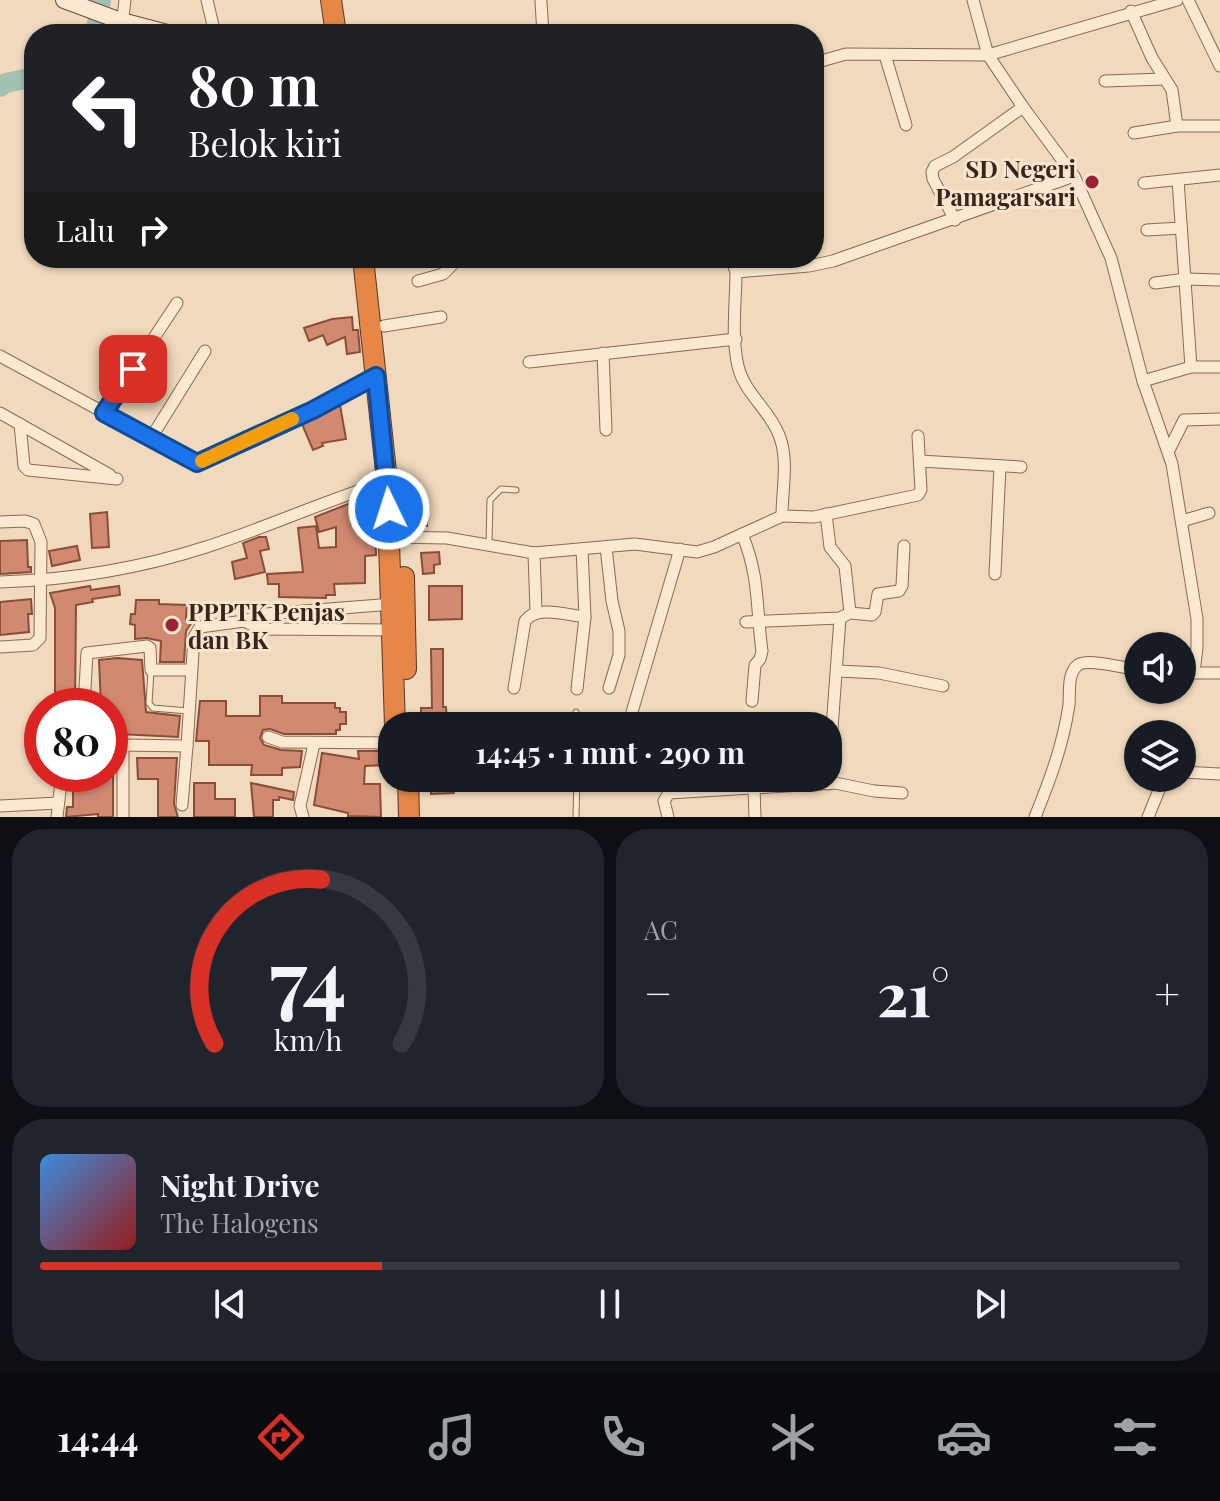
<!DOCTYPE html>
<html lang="id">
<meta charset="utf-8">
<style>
body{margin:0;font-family:"Playfair Display",serif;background:#20242c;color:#f1f3f6;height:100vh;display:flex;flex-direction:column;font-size:30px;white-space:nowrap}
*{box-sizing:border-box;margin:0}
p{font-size:26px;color:#9ea1a6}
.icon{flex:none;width:44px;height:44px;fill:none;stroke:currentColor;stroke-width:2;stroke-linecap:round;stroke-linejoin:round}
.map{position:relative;height:817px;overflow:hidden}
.side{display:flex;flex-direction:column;gap:12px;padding:12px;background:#0d0f14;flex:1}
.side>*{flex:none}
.guide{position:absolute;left:24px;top:24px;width:800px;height:244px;border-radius:32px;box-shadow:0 2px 6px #0004;background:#202124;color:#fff;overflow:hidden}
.fabs{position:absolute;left:1124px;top:632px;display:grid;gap:16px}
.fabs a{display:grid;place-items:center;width:72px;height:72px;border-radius:50%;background:#171b24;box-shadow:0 2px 6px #0004;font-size:40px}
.speed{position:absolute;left:24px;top:688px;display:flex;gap:16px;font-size:40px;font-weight:700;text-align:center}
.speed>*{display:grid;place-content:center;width:104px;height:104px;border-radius:50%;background:#171b24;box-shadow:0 2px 6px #0004;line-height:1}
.speed .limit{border:12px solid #d22;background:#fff;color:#111}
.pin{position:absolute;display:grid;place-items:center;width:68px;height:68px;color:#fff;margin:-34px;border-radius:16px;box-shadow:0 4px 12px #0006}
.me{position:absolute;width:88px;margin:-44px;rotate:356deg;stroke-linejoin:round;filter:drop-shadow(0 0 6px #0008)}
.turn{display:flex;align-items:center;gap:28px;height:168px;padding:0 32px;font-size:36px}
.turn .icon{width:104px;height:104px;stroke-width:2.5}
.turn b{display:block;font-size:56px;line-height:68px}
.then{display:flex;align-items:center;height:76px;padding:0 32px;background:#0003;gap:16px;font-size:30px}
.big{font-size:60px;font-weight:700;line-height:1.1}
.side .widget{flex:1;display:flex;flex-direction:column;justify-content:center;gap:12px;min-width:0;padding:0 28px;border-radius:32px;background:#20242c}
.side .dial{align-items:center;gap:0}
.dial svg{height:208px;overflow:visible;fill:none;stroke:#363941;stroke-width:7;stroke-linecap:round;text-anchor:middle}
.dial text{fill:#f1f3f6;stroke:none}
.song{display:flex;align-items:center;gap:24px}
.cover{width:96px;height:96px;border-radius:12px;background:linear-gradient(135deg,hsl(210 70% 55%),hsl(0 70% 35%))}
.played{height:8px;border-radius:4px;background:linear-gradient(90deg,#d93025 30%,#363941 30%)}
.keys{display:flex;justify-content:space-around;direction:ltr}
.heat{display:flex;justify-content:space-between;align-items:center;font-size:44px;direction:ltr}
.side .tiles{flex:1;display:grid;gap:12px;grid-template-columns:1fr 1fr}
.widget:last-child{grid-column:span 2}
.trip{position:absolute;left:378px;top:712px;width:464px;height:80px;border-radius:32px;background:#171b24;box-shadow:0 2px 6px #0004;font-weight:700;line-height:80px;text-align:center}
.tab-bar{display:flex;height:128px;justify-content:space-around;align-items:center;background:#090b0e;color:#9ea1a6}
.tab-bar .icon{width:56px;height:56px}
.tab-bar .on{color:#d93025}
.tab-bar b{font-size:36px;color:#f1f3f6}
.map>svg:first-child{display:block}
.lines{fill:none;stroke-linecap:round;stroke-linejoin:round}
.river{stroke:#a1c1b3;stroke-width:20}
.building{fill:#d18970;stroke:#8a4d3a;stroke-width:2}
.lane-casing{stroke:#896955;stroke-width:7}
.street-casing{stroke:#896955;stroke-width:13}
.secondary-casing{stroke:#6b4a39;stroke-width:18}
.highway-casing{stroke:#56382a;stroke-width:22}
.lane{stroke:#fbe8d0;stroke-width:5}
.street{stroke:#fbe8d0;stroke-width:11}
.secondary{stroke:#fbe8d0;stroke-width:16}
.highway{stroke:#e78747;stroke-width:20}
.route-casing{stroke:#114b97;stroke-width:20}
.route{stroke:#1a73e8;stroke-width:14}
.slow{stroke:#f59e0b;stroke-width:14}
.poi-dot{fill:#9c2135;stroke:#f7e5cd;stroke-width:3}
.labels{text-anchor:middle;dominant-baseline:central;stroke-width:6;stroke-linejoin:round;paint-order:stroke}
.poi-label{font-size:24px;font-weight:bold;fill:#37241b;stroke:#f7e5cd;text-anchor:end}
</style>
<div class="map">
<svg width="1220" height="817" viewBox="0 0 1220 817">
<rect width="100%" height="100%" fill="#f0d9bd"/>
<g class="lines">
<!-- river -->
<g class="river">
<polyline points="95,34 101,0"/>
<polyline points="0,87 6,83 34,77"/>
</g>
</g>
<!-- building -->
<g class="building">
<polygon points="352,317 353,330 358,330 360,352 347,354 345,337 327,345 323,335 309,341 304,328 332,319"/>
<polygon points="340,405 346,439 322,443 323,446 313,450 302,424"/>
<polygon points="374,494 376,555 365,556 365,583 334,584 335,595 326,595 326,598 279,597 279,584 268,584 267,574 303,572 298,528 316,526 319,548 336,547 336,527 319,532 315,517"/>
<polygon points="107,512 109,547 92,548 90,514"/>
<polygon points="427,516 427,526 405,526 405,517"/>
<polygon points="259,537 266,537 269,549 260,551 265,572 235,579 232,562 247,558 243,543"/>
<polygon points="27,540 28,567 31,567 31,572 0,574 0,541"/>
<polygon points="77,546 80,560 52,566 49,551"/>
<polygon points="439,552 440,564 434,565 434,573 423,574 421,553"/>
<polygon points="90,586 91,590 119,586 120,595 92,599 93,602 76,605 75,706 55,706 55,608 50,593"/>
<polygon points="429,586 462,586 462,619 429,620"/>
<polygon points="31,599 32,614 28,614 29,632 0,635 0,602"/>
<polygon points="136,600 159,600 159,604 187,605 186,619 194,619 186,631 184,662 160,662 161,641 147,638 135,639 135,625 130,624 131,614 135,614"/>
<polygon points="431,649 443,649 443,707 446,707 447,720 421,718 421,708 432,708"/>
<polygon points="117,658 142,660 146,712 180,716 178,737 119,734 110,736 110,706 101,706 99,660"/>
<polygon points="260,696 282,696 282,703 335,703 335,708 340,708 340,712 346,712 346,724 340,724 340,730 336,730 336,734 284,734 270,729 263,730 260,738 264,745 281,750 302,751 300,767 282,768 282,775 251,775 252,765 209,765 209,741 196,741 200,701 226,701 226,716 260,716"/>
<polygon points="358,751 385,751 385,765 365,766 364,784 380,784 381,817 348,816 348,813 314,805 322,753 359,759"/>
<polygon points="137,758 177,758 174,804 178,817 158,817 158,779 138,779"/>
<polygon points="73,774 113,774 113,817 98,817 98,814 66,817 67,807 73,807"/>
<polygon points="431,778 453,778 454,793 431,794"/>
<polygon points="194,783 215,783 215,799 235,799 235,817 194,817"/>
<polygon points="251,783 294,792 293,800 279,797 279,800 273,800 273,817 254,817"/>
</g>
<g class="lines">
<!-- lane casing -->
<g class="lane-casing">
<g id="lane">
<polyline points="489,543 490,500 501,489 516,490"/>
<polyline points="151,671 149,703 153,708 188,711"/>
<polyline points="576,712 576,726"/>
<polyline points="576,817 577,778"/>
</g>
</g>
<!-- street casing -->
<g class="street-casing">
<g id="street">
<polyline points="207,0 215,34"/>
<polyline points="973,0 988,55 1023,107 1074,176 1111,258 1143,381 1172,464 1197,619 1197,648 1194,672"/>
<polyline points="1188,0 1220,66"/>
<polyline points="541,2 543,34"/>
<polyline points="1131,11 1152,58 1172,90 1177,126"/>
<polyline points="121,34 125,0"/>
<polyline points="885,55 906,125"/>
<polyline points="814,63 846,54 988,55 1177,0"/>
<polyline points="1105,81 1164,79"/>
<polyline points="1134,133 1177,126 1220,126"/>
<polyline points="1178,180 1191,367"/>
<polyline points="1144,183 1220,175"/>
<polyline points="955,220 933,179 932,172 935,166 953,157 1023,107"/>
<polyline points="1147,230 1181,228"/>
<polyline points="736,272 809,266 833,261 1074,176"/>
<polyline points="418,281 443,274 459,258"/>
<polyline points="1155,283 1186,279 1220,280"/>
<polyline points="384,326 441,317"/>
<polyline points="603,353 606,430"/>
<polyline points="0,356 197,463 313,410 376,376"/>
<polyline points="529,362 736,339"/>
<polyline points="1143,381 1191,367 1220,367"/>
<polyline points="0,413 110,475"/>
<polyline points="104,413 177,303"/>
<polyline points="20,424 24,466 28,470 117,479"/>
<polyline points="151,438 205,351"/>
<polyline points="1169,450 1184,420 1220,419"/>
<polyline points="920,461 1021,467"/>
<polyline points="826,514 830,547 845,566 850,613 872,615 875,612 878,594 899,591 902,586 904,546"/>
<polyline points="782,516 814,517 918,495 921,490 918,436"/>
<polyline points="1182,521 1209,513"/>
<polyline points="0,522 25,521 34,524 41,542 40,638 33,645 0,647"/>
<path d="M 742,534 C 760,577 756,608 762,651 L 760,659 L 755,665 L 752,701"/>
<path d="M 390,537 L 447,538 L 534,553 L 635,544 L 697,552 L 714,547 L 782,516 C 782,490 789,459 779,435 C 769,409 744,393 738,366 C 731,336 736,302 736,272 L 731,258"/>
<polyline points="606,547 612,601 619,631 619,655 609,688"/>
<polyline points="534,553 536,611"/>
<polyline points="995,574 1000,466"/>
<path d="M 0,582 C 68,580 141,568 206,547 C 268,527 329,499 391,480"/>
<polyline points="244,621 261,629 394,630"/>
<polyline points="746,622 840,618 846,615"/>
<polyline points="838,671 879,673 943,686"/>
<polyline points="1182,673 1220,673"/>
<path d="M 514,688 L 525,621 C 537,605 566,615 585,617"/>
<polyline points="577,689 585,617 582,549"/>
<polyline points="84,706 87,653 147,646 150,648 151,670 191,670"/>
<polyline points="632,712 680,549"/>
<polyline points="268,737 282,742 392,743"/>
<polyline points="110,745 123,745"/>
<polyline points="1182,772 1220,774"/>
<polyline points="828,784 840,618"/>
<polyline points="754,788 755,817"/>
<polyline points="182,805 187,746"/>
<polyline points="0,806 58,803"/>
<polyline points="57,817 62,774"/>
<polyline points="123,817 123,745 187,746 194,637 200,627 244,621 265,614 393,604"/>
<polyline points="303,817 300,806 314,744"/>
<polyline points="668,817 664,801 669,793 835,783 874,791 902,793"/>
<path d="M 1035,817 C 1050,780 1063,745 1069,705 C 1070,693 1067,673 1078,665 C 1087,658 1125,668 1138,670"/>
<polyline points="1148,817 1164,778"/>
</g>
</g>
<!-- secondary casing -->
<g class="secondary-casing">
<polyline id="secondary" points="64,0 118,20 171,34"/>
</g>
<!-- highway casing -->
<g class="highway-casing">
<g id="highway">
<polyline points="331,0 336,34"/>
<polyline points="363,258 387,481 395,726"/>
<polyline points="404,577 406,669"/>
<polyline points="408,778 409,817"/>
</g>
</g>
<!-- lane -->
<use href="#lane" class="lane"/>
<!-- street -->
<use href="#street" class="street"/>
<!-- secondary -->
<use href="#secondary" class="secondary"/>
<!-- highway -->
<use href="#highway" class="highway"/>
</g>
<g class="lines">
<!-- route casing -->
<g class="route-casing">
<polyline id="route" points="133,369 104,413 197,463 313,410 376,376 389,509"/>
</g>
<!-- route -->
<use href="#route" class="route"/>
<!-- slow -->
<polyline class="slow" points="202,461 292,419"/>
</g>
<!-- markers -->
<g class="poi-dot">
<circle cx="1092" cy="182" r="8"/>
<circle cx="172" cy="625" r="8"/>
</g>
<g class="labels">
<!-- poi labels -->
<g class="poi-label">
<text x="1076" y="168">SD Negeri<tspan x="1076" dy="28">Pamagarsari</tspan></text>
<text x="188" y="611" text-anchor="start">PPPTK Penjas<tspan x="188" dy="28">dan BK</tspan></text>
</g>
</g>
</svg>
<div class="fabs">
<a><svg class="icon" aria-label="sound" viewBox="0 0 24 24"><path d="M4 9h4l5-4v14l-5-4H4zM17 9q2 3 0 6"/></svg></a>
<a><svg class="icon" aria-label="layers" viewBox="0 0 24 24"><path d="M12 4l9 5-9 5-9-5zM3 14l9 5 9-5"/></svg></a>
</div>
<div class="speed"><div class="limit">80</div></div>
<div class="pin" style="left:133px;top:369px;background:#d93025"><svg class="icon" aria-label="arrive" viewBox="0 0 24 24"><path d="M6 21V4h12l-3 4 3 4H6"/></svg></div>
<svg class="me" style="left:389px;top:509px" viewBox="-20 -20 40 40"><circle r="17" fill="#1a73e8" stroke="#fff" stroke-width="3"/><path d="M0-11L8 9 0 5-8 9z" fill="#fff"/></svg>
<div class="trip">14:45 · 1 mnt · 290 m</div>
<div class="guide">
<div class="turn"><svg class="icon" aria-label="left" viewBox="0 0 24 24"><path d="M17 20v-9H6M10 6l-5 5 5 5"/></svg><div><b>80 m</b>Belok kiri</div></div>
<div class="then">Lalu<svg class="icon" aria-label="right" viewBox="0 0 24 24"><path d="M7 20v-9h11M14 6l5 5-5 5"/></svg></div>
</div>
</div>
<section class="side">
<div class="tiles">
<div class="widget dial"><svg viewBox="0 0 100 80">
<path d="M14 69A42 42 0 1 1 86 69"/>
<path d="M14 69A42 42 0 0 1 55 6" stroke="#d93025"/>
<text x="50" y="56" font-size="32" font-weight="700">74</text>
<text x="50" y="72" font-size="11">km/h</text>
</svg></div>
<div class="widget"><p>AC</p>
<div class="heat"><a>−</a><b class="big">21°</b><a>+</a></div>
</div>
<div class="widget">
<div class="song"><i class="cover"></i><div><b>Night Drive</b><p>The Halogens</p></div></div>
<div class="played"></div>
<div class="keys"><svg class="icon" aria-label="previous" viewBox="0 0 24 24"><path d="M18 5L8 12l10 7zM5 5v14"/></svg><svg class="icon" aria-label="pause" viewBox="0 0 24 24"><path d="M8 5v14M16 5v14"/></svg><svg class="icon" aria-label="next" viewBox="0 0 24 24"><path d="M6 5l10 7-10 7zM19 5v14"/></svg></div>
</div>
</div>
</section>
<nav class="tab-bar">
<b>14:44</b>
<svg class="icon on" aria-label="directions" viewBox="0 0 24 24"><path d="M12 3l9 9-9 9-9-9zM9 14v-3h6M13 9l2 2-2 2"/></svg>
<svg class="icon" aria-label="music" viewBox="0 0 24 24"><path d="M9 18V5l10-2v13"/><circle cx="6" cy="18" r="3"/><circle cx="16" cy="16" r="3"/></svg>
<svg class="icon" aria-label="phone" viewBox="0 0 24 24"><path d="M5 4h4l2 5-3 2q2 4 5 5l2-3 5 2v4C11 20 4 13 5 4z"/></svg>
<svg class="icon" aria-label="climate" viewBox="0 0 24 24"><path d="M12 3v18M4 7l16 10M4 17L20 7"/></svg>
<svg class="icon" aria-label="car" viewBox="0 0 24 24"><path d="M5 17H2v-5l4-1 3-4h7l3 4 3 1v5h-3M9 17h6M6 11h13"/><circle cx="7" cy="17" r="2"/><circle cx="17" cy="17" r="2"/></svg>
<svg class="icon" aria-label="filters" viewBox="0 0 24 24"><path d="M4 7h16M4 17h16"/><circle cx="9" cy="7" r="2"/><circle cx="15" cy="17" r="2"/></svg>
</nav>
